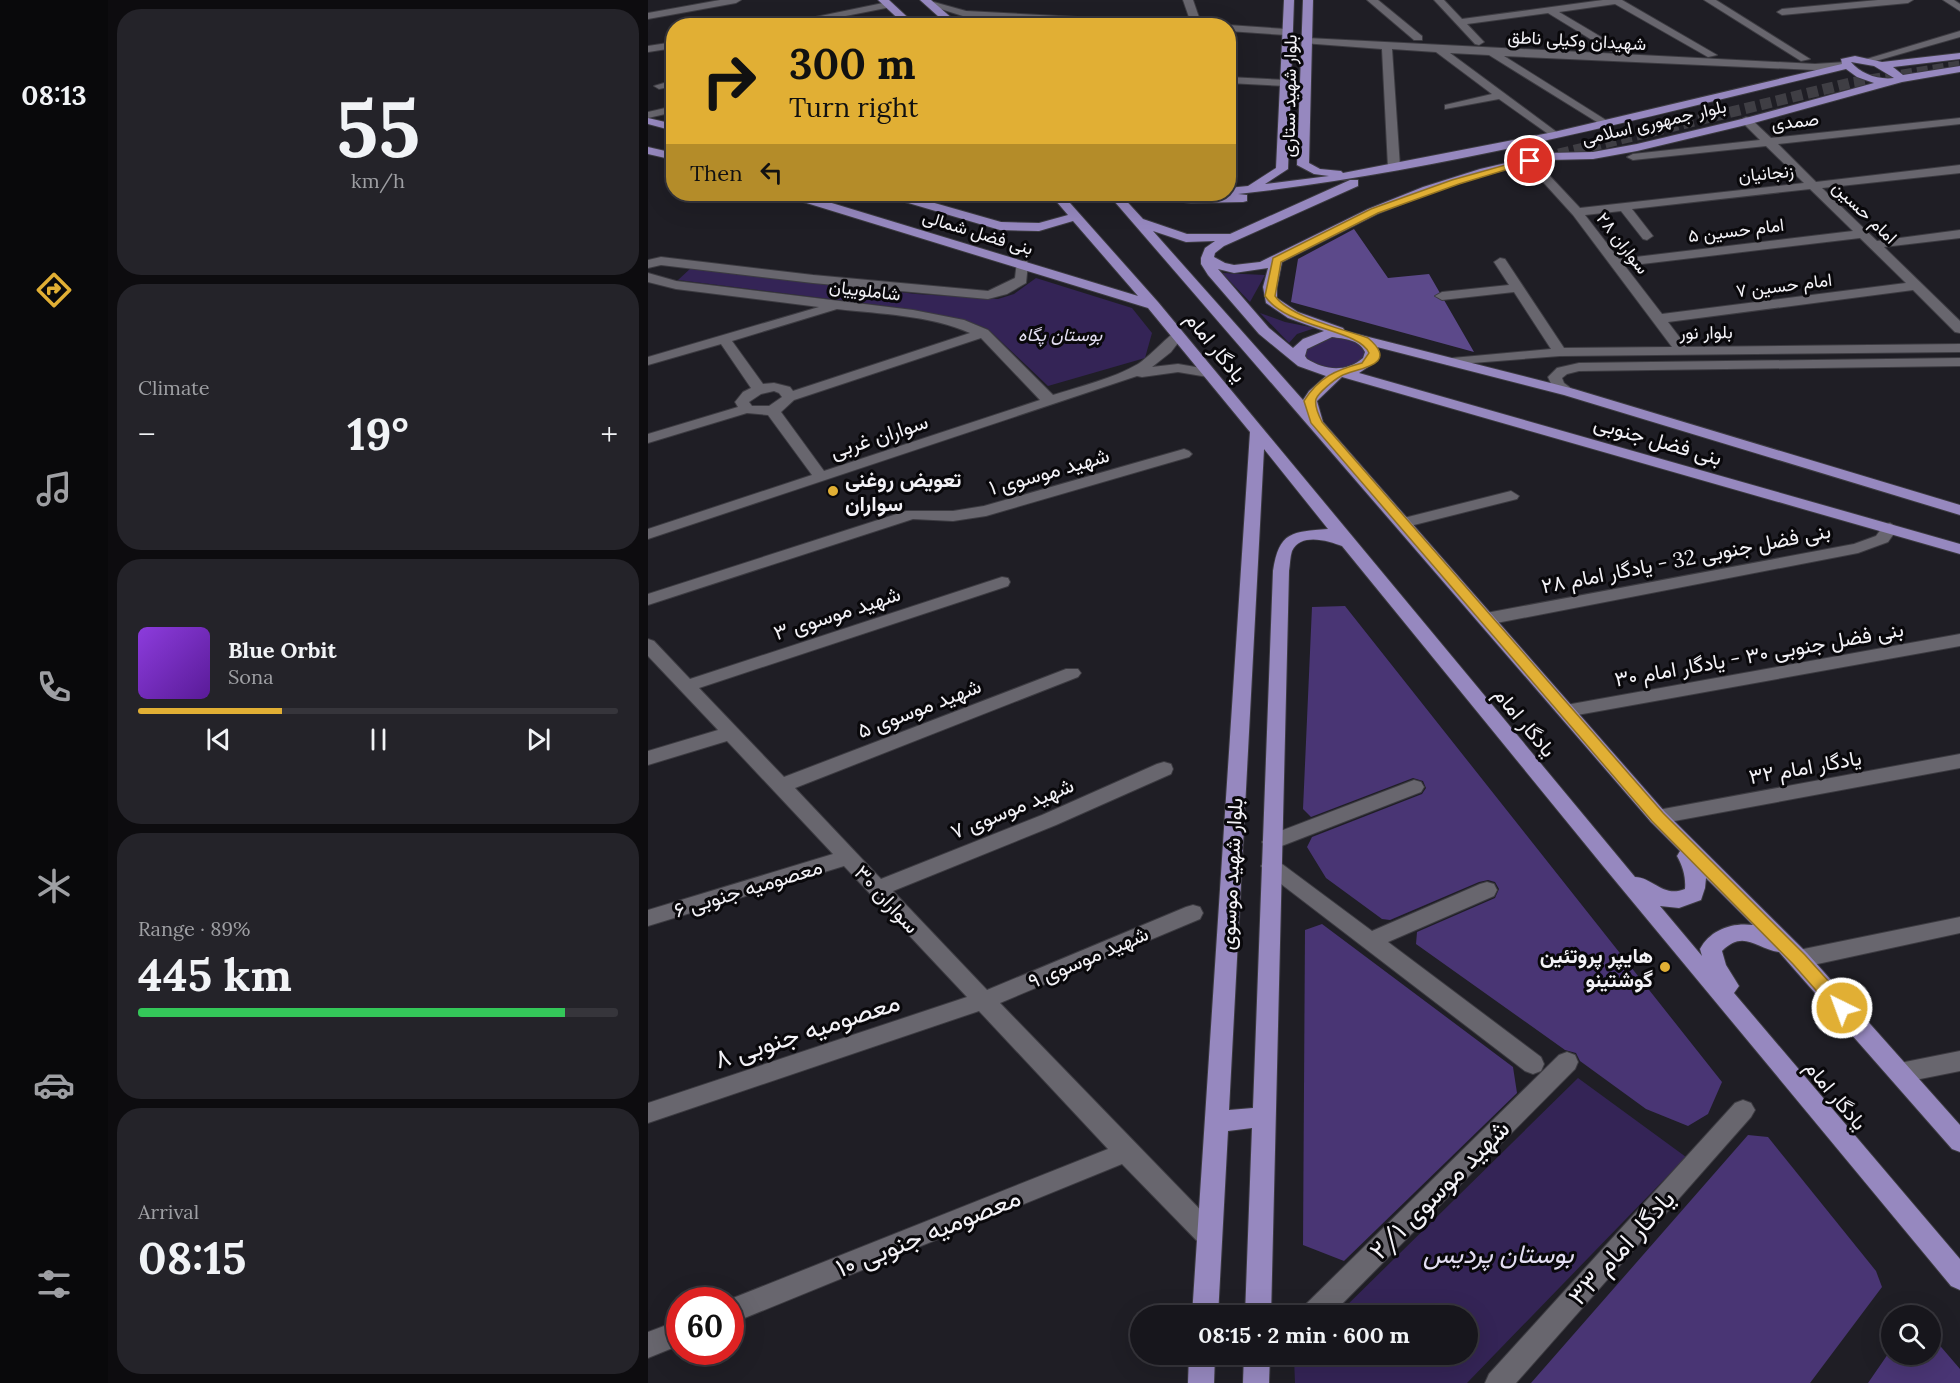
<!DOCTYPE html>
<meta charset="utf-8">
<style>
body{margin:0;font-family:Lora,Vazirmatn,serif;background:#242329;color:#f1f3f6;height:100vh;display:flex;flex-direction:column;font-size:22px;white-space:nowrap}
*{box-sizing:border-box;margin:0}
p{font-size:20px;color:#9e9fa3}
.icon{flex:none;width:33px;height:33px;fill:none;stroke:currentColor;stroke-width:2;stroke-linecap:round;stroke-linejoin:round}
.map{position:relative;flex:1;overflow:hidden}
.side{display:flex;flex-direction:column;gap:9px;padding:9px;background:#0d0c0f;width:540px}
.side>*{flex:none}
.hud{position:absolute;left:18px;top:18px;width:570px;height:183px;border-radius:24px;box-shadow:0 6px 24px #0002,0 0 0 2px #36353b;background:#e1af34;color:#111;overflow:hidden}
.tools{position:absolute;left:1233px;top:1305px;display:grid;gap:12px}
.tools a{display:grid;place-items:center;width:60px;height:60px;border-radius:50%;background:#17161c;box-shadow:0 6px 24px #0002,0 0 0 2px #36353b;font-size:30px}
.speed{position:absolute;left:18px;top:1287px;display:flex;gap:12px;font-size:30px;font-weight:700;text-align:center}
.speed>*{display:grid;place-content:center;width:78px;height:78px;border-radius:50%;background:#17161c;box-shadow:0 6px 24px #0002,0 0 0 2px #36353b;line-height:1}
.speed .limit{border:9px solid #d22;background:#fff;color:#111}
.pin{position:absolute;display:grid;place-items:center;width:51px;height:51px;color:#fff;margin:-26px;border:3px solid #fff;border-radius:50%;box-shadow:0 2px 6px #0007}
.me{position:absolute;width:66px;margin:-33px;rotate:318deg;stroke-linejoin:round;filter:drop-shadow(0 0 4px #0008)}
.turn{display:flex;align-items:center;gap:21px;height:126px;padding:0 24px;font-size:27px}
.turn .icon{width:78px;height:78px;stroke-width:2.5}
.turn b{display:block;font-size:42px;line-height:51px}
.then{display:flex;align-items:center;height:57px;padding:0 24px;background:#0003;gap:12px;font-size:22px}
.big{font-size:45px;font-weight:800;line-height:1.1}
.side .card{flex:1;display:flex;flex-direction:column;justify-content:center;gap:9px;min-width:0;padding:0 21px;border-radius:24px;background:#242329}
.side .dial{align-items:center;gap:0}
.dial b{font-size:78px;line-height:1}
.song{display:flex;align-items:center;gap:18px}
.cover{width:72px;height:72px;border-radius:9px;background:linear-gradient(135deg,hsl(270 70% 55%),hsl(270 70% 35%))}
.played{height:6px;border-radius:3px;background:linear-gradient(90deg,#e1af34 30%,#36353b 30%)}
.keys{display:flex;justify-content:space-around;direction:ltr}
.heat{display:flex;justify-content:space-between;align-items:center;font-size:33px;direction:ltr}
.charge{height:9px;border-radius:4px;background:linear-gradient(90deg,#34c759 89%,#36353b 0)}
.trip{position:absolute;left:482px;top:1305px;width:348px;height:60px;border-radius:30px;background:#17161c;box-shadow:0 6px 24px #0002,0 0 0 2px #36353b;font-weight:800;line-height:60px;text-align:center}
main{display:flex;flex:1;min-height:0}
.tab-bar{display:flex;flex-direction:column;width:108px;justify-content:space-around;align-items:center;background:#09090b;color:#9e9fa3}
.tab-bar .icon{width:42px;height:42px}
.tab-bar .selected{color:#e1af34}
.tab-bar b{font-size:27px;color:#f1f3f6}
.map>svg:first-child{display:block}
.green{fill:#342456}
.forest{fill:#5c498a}
.building{fill:#493574}
.lines{fill:none;stroke-linecap:round;stroke-linejoin:round}
.major-tunnel{stroke:#3f3e44;stroke-width:11;stroke-dasharray:11 5;stroke-linecap:butt}
.minor-casing{stroke:#3c3b41;stroke-width:2}
.major-casing{stroke:#3c3b41;stroke-width:2}
.minor{fill:#68666e;fill-rule:evenodd}
.major{fill:#9688bf;fill-rule:evenodd}
.route{fill:#e1af34;stroke:#927222;stroke-width:1.5}
.poi-dot{fill:#e1af34;stroke:#09080b;stroke-width:2}
.labels{text-anchor:middle;dominant-baseline:central;stroke-width:6;stroke-linejoin:round;paint-order:stroke}
.far-street-label{font-size:18px;fill:#f3f2f7;stroke:#09080b}
.far-park-label{font-size:18px;font-style:italic;fill:#e3def2;stroke:#09080b}
.street-label{font-size:21px;fill:#f3f2f7;stroke:#09080b}
.poi-label{font-size:21px;font-weight:bold;fill:#f3f2f7;stroke:#09080b;text-anchor:start}
.near-street-label{font-size:26px;fill:#f3f2f7;stroke:#09080b}
.near-park-label{font-size:26px;font-style:italic;fill:#e3def2;stroke:#09080b}
</style>
<main>
<nav class="tab-bar">
<b>08:13</b>
<svg class="icon selected" aria-label="directions" viewBox="0 0 24 24"><path d="M12 3l9 9-9 9-9-9zM9 14v-3h6M13 9l2 2-2 2"/></svg>
<svg class="icon" aria-label="music" viewBox="0 0 24 24"><path d="M9 18V5l10-2v13"/><circle cx="6" cy="18" r="3"/><circle cx="16" cy="16" r="3"/></svg>
<svg class="icon" aria-label="phone" viewBox="0 0 24 24"><path d="M5 4h4l2 5-3 2q2 4 5 5l2-3 5 2v4C11 20 4 13 5 4z"/></svg>
<svg class="icon" aria-label="climate" viewBox="0 0 24 24"><path d="M12 3v18M4 7l16 10M4 17L20 7"/></svg>
<svg class="icon" aria-label="car" viewBox="0 0 24 24"><path d="M5 17H2v-5l4-1 3-4h7l3 4 3 1v5h-3M9 17h6M6 11h13"/><circle cx="7" cy="17" r="2"/><circle cx="17" cy="17" r="2"/></svg>
<svg class="icon" aria-label="filters" viewBox="0 0 24 24"><path d="M4 7h16M4 17h16"/><circle cx="9" cy="7" r="2"/><circle cx="15" cy="17" r="2"/></svg>
</nav>
<section class="side">
<div class="card dial"><b>55</b><p>km/h</p></div>
<div class="card"><p>Climate</p>
<div class="heat"><a>−</a><b class="big">19°</b><a>+</a></div>
</div>
<div class="card">
<div class="song"><i class="cover"></i><div><b>Blue Orbit</b><p>Sona</p></div></div>
<div class="played"></div>
<div class="keys"><svg class="icon" aria-label="previous" viewBox="0 0 24 24"><path d="M18 5L8 12l10 7zM5 5v14"/></svg><svg class="icon" aria-label="pause" viewBox="0 0 24 24"><path d="M8 5v14M16 5v14"/></svg><svg class="icon" aria-label="next" viewBox="0 0 24 24"><path d="M6 5l10 7-10 7zM19 5v14"/></svg></div>
</div>
<div class="card"><p>Range · 89%</p><b class="big">445 km</b><div class="charge"></div></div>
<div class="card"><p>Arrival</p><b class="big">08:15</b></div>
</section>
<div class="map">
<svg width="1312" height="1383" viewBox="0 0 1312 1383">
<rect width="100%" height="100%" fill="#1f1e25"/>
<!-- green -->
<g class="green">
<polygon points="43,268 268,294 350,299 366,294 388,278 484,308 504,333 497,358 400,386 340,329 317,320 246,307 30,280"/>
<polygon points="574,273 617,275 602,302"/>
<polygon points="612,313 637,322 667,328 649,334 641,343"/>
<path d="M 690,336 L 709,340 L 719,350 L 715,361 C 697,369 674,373 658,358 L 658,347 L 670,339 Z"/>
<polygon points="930,1078 1038,1157 819,1383 647,1383 646,1358 650,1355 819,1354 819,1316 689,1315"/>
</g>
<!-- forest -->
<polygon class="forest" points="706,229 740,278 781,274 826,352 643,302 650,259"/>
<!-- building -->
<g class="building">
<polygon points="697,606 1074,1082 1060,1114 1040,1126 998,1109 932,1061 928,1053 917,1050 768,944 769,932 847,898 851,889 847,882 840,880 831,882 742,920 734,919 678,878 659,847 664,837 774,794 778,788 775,781 765,778 663,817 655,809 664,607"/>
<polygon points="674,924 865,1067 869,1093 696,1261 655,1245 657,930"/>
<polygon points="1100,1135 1120,1137 1228,1271 1234,1287 1162,1383 883,1383"/>
<polygon points="1282,1334 1312,1369 1312,1383 1220,1383 1240,1354 1282,1354"/>
</g>
<g class="lines">
<!-- major-tunnel -->
<polyline class="major-tunnel" points="895,158 1202,83 1312,66"/>
<!-- minor casing -->
<g class="minor-casing">
<g id="minor">
<polygon points="72,0 93,0 88,3 0,19 0,13"/>
<polygon points="535,0 545,0 554,26 482,26 318,17 277,4 282,1 318,11 543,23"/>
<polygon points="719,0 730,0 774,36 774,40 766,40"/>
<polygon points="786,0 796,0 814,19 955,0 974,0 1069,55 1060,57 967,4 911,12 970,47 970,51 962,51 900,13 819,24 836,42 831,45 827,44"/>
<polygon points="1056,0 1068,0 1162,59 1153,61"/>
<polygon points="1230,0 1265,0 1260,3 1134,15 1129,12 1134,9"/>
<polygon points="1295,0 1306,0 1312,4 1312,11"/>
<polygon points="240,2 243,3 243,7 147,26 124,26"/>
<polygon points="580,25 638,29 643,32 638,35 580,31 580,26 578,26"/>
<polygon points="1312,31 1312,37 1217,64 1212,61"/>
<polygon points="659,38 1167,64 1198,62 1203,65 1198,68 1167,70 856,56 961,122 963,124 957,127 841,55 802,53 910,133 912,135 906,138 851,99 797,109 797,105 844,94 788,52 744,49 752,167 746,170 740,167 734,49 655,43 655,39"/>
<polygon points="26,42 26,48 0,52 0,46"/>
<polygon points="580,77 638,80 643,83 638,86 580,83"/>
<polygon points="26,80 26,86 11,89 6,86"/>
<polygon points="26,106 26,112 0,118 0,112"/>
<path d="M 1098,117 L 1102,118 L 1123,138 L 1312,118 L 1312,124 L 1130,144 L 1168,182 L 1312,165 L 1312,173 L 1174,188 L 1229,241 L 1312,230 L 1312,238 L 1236,247 L 1312,321 L 1312,333 L 1307,332 L 1265,290 L 1020,322 L 1039,347 L 1312,344 L 1312,352 L 912,356 L 799,365 L 797,362 L 804,358 L 903,349 L 866,292 L 794,300 L 787,296 L 794,292 L 861,285 L 846,262 L 852,258 L 857,259 L 916,348 L 1024,347 L 925,215 L 876,161 L 878,159 L 886,159 L 932,208 L 1156,183 L 1118,146 L 985,160 L 979,157 L 985,154 L 1112,140 L 1092,120 ZM 1162,189 L 1205,231 L 971,259 L 937,215 L 973,211 L 995,239 L 999,240 L 1005,236 L 984,209 ZM 1212,238 L 1258,283 L 1014,314 L 977,266 Z"/>
<polygon points="13,257 165,275 340,291 367,278 369,261 379,261 380,264 378,283 359,294 340,299 165,283 13,265 0,268 0,260"/>
<path d="M 0,273 L 28,281 L 265,310 L 316,320 L 340,330 L 405,395 C 433,386 464,379 490,364 C 500,358 524,332 529,331 L 536,335 L 523,352 L 504,367 L 530,364 L 565,370 L 567,373 L 560,377 L 530,372 L 494,377 L 489,376 L 0,539 L 0,529 L 164,475 L 120,415 L 99,413 L 0,443 L 0,434 L 90,407 L 87,402 L 95,392 L 103,388 L 73,344 L 0,365 L 0,357 L 171,307 L 28,289 L 0,282 ZM 189,309 C 233,314 281,315 322,333 L 145,391 L 142,387 L 126,383 L 115,384 L 84,341 ZM 333,338 L 392,400 L 176,471 L 133,412 L 146,400 ZM 126,391 L 131,393 L 134,397 L 121,406 L 104,406 L 101,402 L 113,394 Z"/>
<polygon points="1312,358 1312,366 931,371 919,374 914,378 916,383 928,392 921,396 905,388 900,377 909,368 931,363"/>
<polygon points="536,449 541,451 544,454 541,457 338,516 305,521 265,519 0,605 0,594 258,511 305,511 336,506"/>
<polygon points="863,491 871,496 869,499 754,528 746,523 748,520"/>
<polygon points="1242,523 1250,528 1240,542 1210,553 838,625 832,623 829,619 832,615 838,613 1206,544 1228,536 1236,525"/>
<polygon points="354,577 360,578 362,582 360,586 51,688 136,777 418,669 430,669 433,673 430,677 147,788 233,879 394,815 509,764 516,762 523,764 525,769 523,774 408,825 245,891 339,990 538,907 545,905 552,907 555,913 552,919 352,1003 570,1228 573,1236 570,1244 561,1247 552,1244 474,1164 82,1324 82,1300 80,1300 460,1149 331,1011 0,1123 0,1103 319,997 196,866 0,926 0,910 185,854 79,741 0,765 0,751 70,730 0,656 0,639 6,641 42,679"/>
<polygon points="1312,634 1312,646 918,717 912,715 909,711 912,707 918,705"/>
<polygon points="1312,754 1312,768 1010,824 1003,822 1000,817 1003,812 1010,810"/>
<polygon points="766,780 773,782 776,787 773,792 631,847 624,849 617,847 614,842 617,837"/>
<polygon points="623,858 630,861 724,931 832,884 839,882 846,884 849,890 846,896 740,942 893,1057 896,1064 893,1071 885,1074 877,1071 616,871 613,866 616,861"/>
<polygon points="1312,917 1312,933 1151,968 1143,965 1140,959 1143,953 1151,950"/>
<polygon points="1312,1051 1312,1071 1252,1083 1244,1080 1241,1073 1244,1066 1252,1063"/>
<polygon points="919,1052 927,1055 930,1062 927,1069 682,1316 651,1316 655,1307 911,1055"/>
<polygon points="1095,1100 1103,1103 1107,1110 1103,1117 868,1383 837,1383 841,1374 1087,1103"/>
<polygon points="32,1320 32,1345 0,1358 0,1332"/>
</g>
</g>
<!-- major casing -->
<g class="major-casing">
<g id="major">
<polygon points="230,0 241,0 269,26 258,26"/>
<polygon points="272,0 283,0 313,26 301,26"/>
<path d="M 636,0 L 646,0 L 640,169 L 617,184 L 681,176 L 666,174 L 649,165 L 655,0 L 665,0 L 661,163 L 672,169 L 693,171 L 695,173 L 906,132 L 1194,64 L 1193,59 L 1207,56 L 1234,62 L 1312,53 L 1312,59 L 1245,67 L 1255,75 L 1312,66 L 1312,72 L 1254,82 L 1102,124 L 989,151 L 945,159 L 900,160 L 840,174 L 784,192 L 729,214 L 634,262 L 629,287 L 629,298 L 650,312 L 695,328 L 697,331 L 926,389 L 1312,505 L 1312,515 L 916,395 L 729,347 L 731,352 L 726,363 L 711,373 L 1312,544 L 1312,554 L 694,377 L 669,401 L 675,422 L 1017,812 L 1159,953 L 1312,1125 L 1312,1152 L 1304,1149 L 1131,952 C 1108,949 1096,929 1074,951 L 1078,965 L 1091,986 L 1086,993 L 1312,1259 L 1312,1290 L 1303,1286 L 955,866 L 694,546 C 681,541 653,532 644,551 C 642,557 642,565 641,571 L 623,1316 L 597,1316 L 604,1128 L 580,1131 L 570,1316 L 544,1316 L 602,432 L 500,308 L 139,197 L 137,194 L 154,194 L 490,296 L 425,221 L 391,231 L 352,230 L 240,197 L 238,194 L 255,194 L 353,222 L 391,223 L 420,215 L 402,194 L 414,194 L 510,302 L 987,877 C 1006,878 1015,898 1037,889 C 1038,877 1035,867 1029,856 L 1032,851 L 1003,822 L 460,194 L 472,194 L 495,219 L 539,234 L 582,234 L 702,180 L 710,180 L 710,186 L 576,246 L 567,253 L 566,257 L 577,263 L 586,265 L 612,262 L 720,209 L 775,187 L 832,169 L 900,153 L 945,152 L 989,144 L 1094,119 L 1226,83 L 1209,77 L 1198,69 C 997,117 795,171 590,194 L 599,195 L 599,201 L 595,202 L 543,203 L 497,197 L 495,194 L 577,195 L 575,194 L 580,194 L 580,188 L 600,186 L 628,168 ZM 1203,62 L 1226,66 L 1246,78 C 1230,80 1213,74 1203,62 ZM 505,231 L 538,242 L 567,241 L 557,248 L 553,258 L 553,264 L 560,275 L 611,334 L 650,366 L 678,376 L 661,391 L 655,400 ZM 620,268 L 615,287 L 618,303 L 640,318 L 676,331 L 655,339 L 645,348 L 621,328 L 570,269 L 586,273 ZM 684,337 C 696,339 711,339 717,352 L 715,358 C 697,373 677,370 659,359 L 657,356 L 659,349 ZM 616,449 L 680,529 C 644,532 631,531 625,571 L 605,1108 L 581,1110 ZM 1058,878 L 1105,925 C 1084,922 1062,930 1052,949 L 1054,956 L 1012,906 L 1031,908 L 1053,900 L 1057,888 Z"/>
<polygon points="0,118 26,124 26,131 0,124"/>
<polygon points="0,147 26,153 26,160 0,154"/>
<polygon points="541,1354 567,1354 566,1383 540,1383"/>
<polygon points="596,1354 622,1354 621,1383 595,1383"/>
</g>
</g>
<!-- minor -->
<use href="#minor" class="minor"/>
<!-- major -->
<use href="#major" class="major"/>
</g>
<!-- route -->
<path class="route" d="M 879,159 L 887,161 L 811,184 L 730,213 L 633,262 L 627,296 C 641,317 695,329 720,338 C 754,367 706,368 693,376 C 686,380 671,392 668,399 C 666,406 671,416 674,422 L 1015,813 L 1157,955 L 1200,1003 L 1203,1008 L 1200,1013 L 1194,1015 L 1188,1013 L 1145,964 L 1004,821 L 663,423 L 656,401 C 671,377 688,370 714,363 L 721,353 C 711,329 638,328 617,296 L 625,258 L 723,209 L 804,180 Z"/>
<!-- markers -->
<g class="poi-dot">
<circle cx="185" cy="491" r="6"/>
<circle cx="1017" cy="967" r="6"/>
</g>
<g class="labels">
<!-- far-street labels -->
<g class="far-street-label">
<text transform="translate(929 40) rotate(3)">شهیدان وکیلی ناطق</text>
<text transform="translate(641 96) rotate(-89)">بلوار شهید ستاری</text>
<text transform="translate(1147 121) rotate(-6)">صمدی</text>
<text transform="translate(1006 122) rotate(-13)">بلوار جمهوری اسلامی</text>
<text transform="translate(1118 173) rotate(-6)">زنجانیان</text>
<text transform="translate(1217 212) rotate(44)">امام حسین</text>
<text transform="translate(1088 230) rotate(-7)">امام حسین ۵</text>
<text transform="translate(330 232) rotate(17)">بنی فضل شمالی</text>
<text transform="translate(975 243) rotate(52)">سواران ۲۸</text>
<text transform="translate(1136 285) rotate(-7)">امام حسین ۷</text>
<text transform="translate(217 290) rotate(7)">شاملوییان</text>
<text transform="translate(1058 332) rotate(-1)">بلوار نور</text>
</g>
<!-- far-park labels -->
<g class="far-park-label">
<text x="412" y="334">بوستان پگاه</text>
</g>
<!-- street labels -->
<g class="street-label">
<text transform="translate(568 347) rotate(51)">یادگار امام</text>
<text transform="translate(231 436) rotate(-18)">سواران غربی</text>
<text transform="translate(1010 440) rotate(16)">بنی فضل جنوبی</text>
<text transform="translate(401 471) rotate(-16)">شهید موسوی ۱</text>
<text transform="translate(1038 558) rotate(-11)">بنی فضل جنوبی 32 - یادگار امام ۲۸</text>
<text transform="translate(189 613) rotate(-18)">شهید موسوی ۳</text>
<text transform="translate(1111 654) rotate(-10)">بنی فضل جنوبی ۳۰ - یادگار امام ۳۰</text>
<text transform="translate(271 708) rotate(-21)">شهید موسوی ۵</text>
<text transform="translate(877 722) rotate(50)">یادگار امام</text>
<text transform="translate(1157 767) rotate(-10)">یادگار امام ۳۲</text>
<text transform="translate(364 808) rotate(-22)">شهید موسوی ۷</text>
<text transform="translate(583 874) rotate(-87)">بلوار شهید موسوی</text>
<text transform="translate(100 888) rotate(-17)">معصومیه جنوبی ۶</text>
<text transform="translate(239 899) rotate(47)">سواران ۳۰</text>
<text transform="translate(440 957) rotate(-23)">شهید موسوی ۹</text>
<text transform="translate(1188 1095) rotate(50)">یادگار امام</text>
</g>
<!-- poi labels -->
<g class="poi-label">
<text x="197" y="479">تعویض روغنی<tspan x="197" dy="24">سواران</tspan></text>
<text x="1005" y="955" text-anchor="end">هایپر پروتئین<tspan x="1005" dy="24">گوشتینو</tspan></text>
</g>
<!-- near-street labels -->
<g class="near-street-label">
<text transform="translate(159 1030) rotate(-18)">معصومیه جنوبی ۸</text>
<text transform="translate(791 1189) rotate(-45)">شهید موسوی ۲/۱</text>
<text transform="translate(280 1232) rotate(-22)">معصومیه جنوبی ۱۰</text>
<text transform="translate(973 1247) rotate(-48)">یادگار امام ۳۳</text>
</g>
<!-- near-park labels -->
<g class="near-park-label">
<text x="850" y="1253">بوستان پردیس</text>
</g>
</g>
</svg>
<div class="tools">
<a><svg class="icon" aria-label="search" viewBox="0 0 24 24"><circle cx="10" cy="10" r="6"/><path d="M15 15l6 6"/></svg></a>
</div>
<div class="speed"><div class="limit">60</div></div>
<div class="pin" style="left:882px;top:161px;background:#d93025"><svg class="icon" aria-label="arrive" viewBox="0 0 24 24"><path d="M6 21V4h12l-3 4 3 4H6"/></svg></div>
<svg class="me" style="left:1194px;top:1008px" viewBox="-20 -20 40 40"><circle r="17" fill="#e1af34" stroke="#fff" stroke-width="3"/><path d="M0-11L8 9 0 5-8 9z" fill="#fff"/></svg>
<div class="trip">08:15 · 2 min · 600 m</div>
<div class="hud">
<div class="turn"><svg class="icon" aria-label="right" viewBox="0 0 24 24"><path d="M7 20v-9h11M14 6l5 5-5 5"/></svg><div><b>300 m</b>Turn right</div></div>
<div class="then">Then<svg class="icon" aria-label="left" viewBox="0 0 24 24"><path d="M17 20v-9H6M10 6l-5 5 5 5"/></svg></div>
</div>
</div>
</main>
